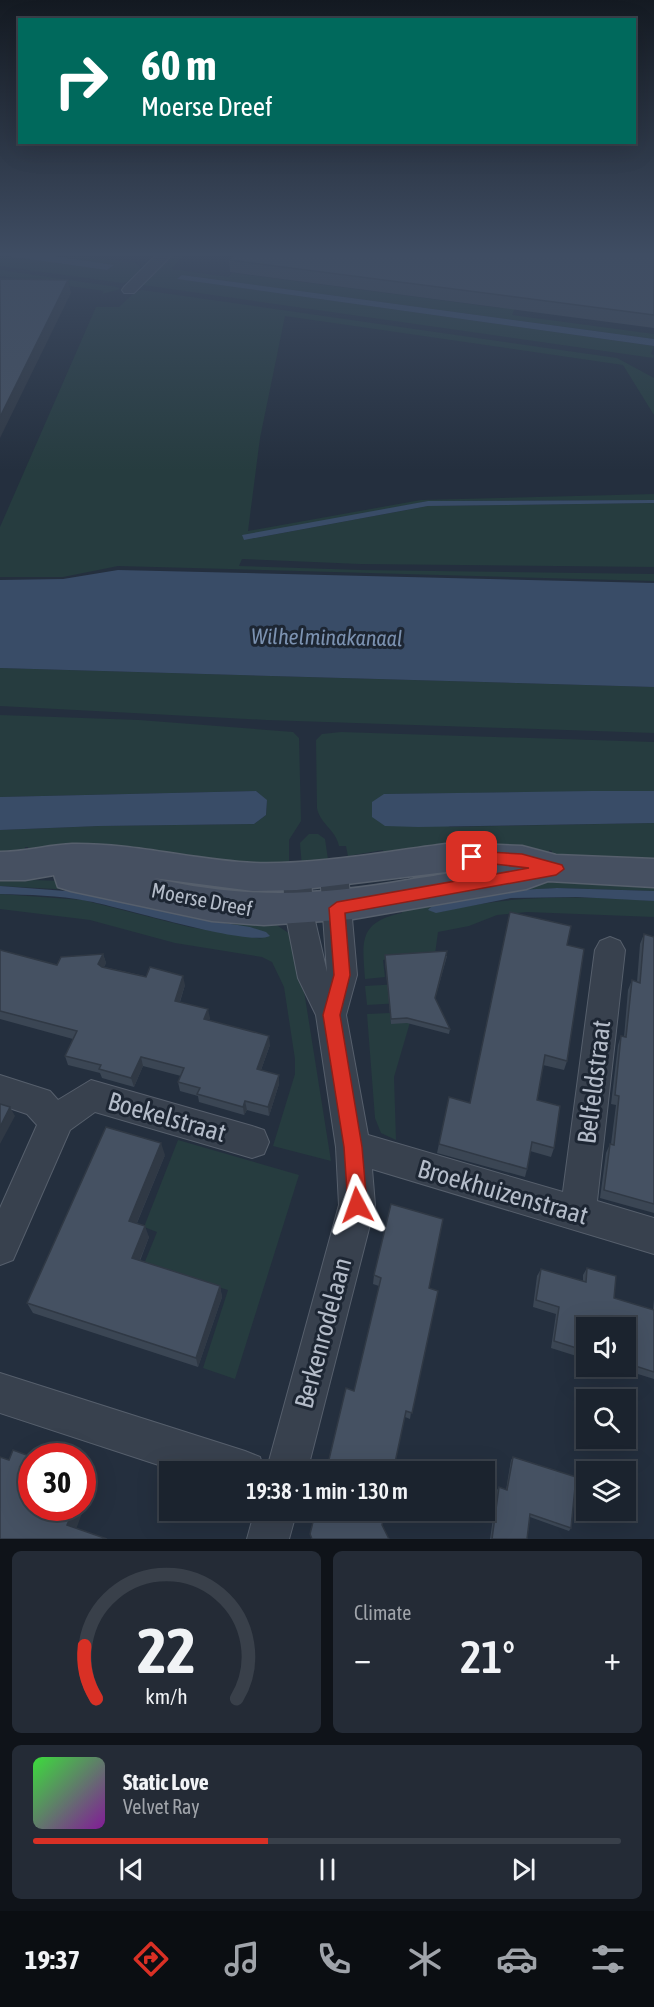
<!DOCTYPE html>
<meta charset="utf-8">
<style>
body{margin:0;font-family:"Asap Condensed",sans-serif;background:#242b36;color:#f1f3f6;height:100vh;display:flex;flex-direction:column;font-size:22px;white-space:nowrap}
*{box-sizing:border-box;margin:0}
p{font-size:20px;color:#a0a4aa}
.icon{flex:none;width:33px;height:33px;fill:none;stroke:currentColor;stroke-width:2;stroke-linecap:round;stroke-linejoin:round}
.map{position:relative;height:1539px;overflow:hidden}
.side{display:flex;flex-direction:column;gap:12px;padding:12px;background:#0f1319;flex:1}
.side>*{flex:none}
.guide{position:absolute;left:18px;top:18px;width:618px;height:126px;border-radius:0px;box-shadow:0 6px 24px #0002,0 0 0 2px #39404a;background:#00695c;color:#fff;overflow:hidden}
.tools{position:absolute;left:576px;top:1317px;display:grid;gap:12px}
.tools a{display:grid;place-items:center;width:60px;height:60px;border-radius:0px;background:#1b232e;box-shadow:0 6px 24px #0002,0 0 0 2px #39404a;font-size:30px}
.speed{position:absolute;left:18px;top:1443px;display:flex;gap:12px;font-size:30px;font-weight:700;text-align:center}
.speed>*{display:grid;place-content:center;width:78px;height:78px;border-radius:50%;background:#1b232e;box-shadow:0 6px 24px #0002,0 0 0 2px #39404a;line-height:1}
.speed .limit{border:9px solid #d22;background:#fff;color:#111}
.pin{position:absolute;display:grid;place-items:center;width:51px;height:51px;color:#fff;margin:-26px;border-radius:12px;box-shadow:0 3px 9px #0006}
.me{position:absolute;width:66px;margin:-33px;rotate:356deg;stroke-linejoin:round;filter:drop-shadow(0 0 4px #0008)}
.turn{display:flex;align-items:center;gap:21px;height:126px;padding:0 24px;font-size:27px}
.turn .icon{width:78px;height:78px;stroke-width:2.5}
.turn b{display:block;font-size:42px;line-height:51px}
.big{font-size:45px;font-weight:600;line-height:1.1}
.side .tile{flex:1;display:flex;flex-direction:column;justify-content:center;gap:9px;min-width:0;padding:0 21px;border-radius:9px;background:#242b36}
.side .dial{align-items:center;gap:0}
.dial svg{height:156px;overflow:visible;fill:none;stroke:#39404a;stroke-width:7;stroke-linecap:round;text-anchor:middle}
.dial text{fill:#f1f3f6;stroke:none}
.song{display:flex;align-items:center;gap:18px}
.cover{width:72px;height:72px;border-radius:9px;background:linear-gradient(135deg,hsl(120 70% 55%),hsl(290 70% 35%))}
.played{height:6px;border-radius:3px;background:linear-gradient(90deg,#d93025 40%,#39404a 40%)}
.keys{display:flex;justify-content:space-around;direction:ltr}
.heat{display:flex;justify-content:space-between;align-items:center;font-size:33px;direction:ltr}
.side .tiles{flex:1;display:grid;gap:12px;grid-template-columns:1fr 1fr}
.tile:last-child{grid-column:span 2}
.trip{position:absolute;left:159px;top:1461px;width:336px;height:60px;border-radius:0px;background:#1b232e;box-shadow:0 6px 24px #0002,0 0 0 2px #39404a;font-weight:600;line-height:60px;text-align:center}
.menu{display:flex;height:96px;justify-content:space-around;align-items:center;background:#0b0e12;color:#a0a4aa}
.menu .icon{width:42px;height:42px}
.menu .on{color:#d93025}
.menu b{font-size:27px;color:#f1f3f6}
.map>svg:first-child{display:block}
.green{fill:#263c3f}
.water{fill:#394c67}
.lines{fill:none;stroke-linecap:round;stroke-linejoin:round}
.street-casing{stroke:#565f6c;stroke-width:2}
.secondary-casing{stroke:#565f6c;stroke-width:3}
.street{fill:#38414e;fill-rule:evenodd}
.secondary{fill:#465061;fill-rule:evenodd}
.wall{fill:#3b4654}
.shaded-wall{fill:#303945}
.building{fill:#455162;stroke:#303945;stroke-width:1.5}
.route{fill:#d93025;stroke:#8d1f18;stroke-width:1.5}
.labels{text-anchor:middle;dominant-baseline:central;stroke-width:6;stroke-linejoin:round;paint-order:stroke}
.street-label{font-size:21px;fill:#b4bcc9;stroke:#1d2633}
.water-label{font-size:22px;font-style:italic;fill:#7c92b1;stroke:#1d2633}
.near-street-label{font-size:26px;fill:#b4bcc9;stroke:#1d2633}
</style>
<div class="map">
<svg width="654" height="1539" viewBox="0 0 654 1539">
<rect width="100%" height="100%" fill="#242f3e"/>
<!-- green -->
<g class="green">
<polygon points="0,255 107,270 114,265 47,255 72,255 136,263 141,269 127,282 122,283 0,266"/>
<polygon points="172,255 184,255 171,269 228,277 232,273 500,308 525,255 538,255 512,315 654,334 654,339 182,275 178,279 654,346 651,354 654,355 653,358 143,285"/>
<polygon points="0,270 117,287 120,289 102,294 104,291 0,276"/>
<polygon points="142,290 617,358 654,378 654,415 623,365 285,316 260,438 248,531 421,500 654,494 654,500 428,501 244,540 428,506 654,503 654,567 360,564 242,559 239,566 361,570 654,574 654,581 118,566 63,577 0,577 0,527 96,307 119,307 135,292"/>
<polygon points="0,668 654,687 654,733 267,720 0,706"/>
<polygon points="0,715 139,720 293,732 299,738 301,821 289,840 289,868 28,852 28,847 25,847 24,852 0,853 0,830 99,826 254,824 266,815 267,801 256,791 0,797"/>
<path d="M 341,732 L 654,742 L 654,791 L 384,794 L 450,827 L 654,823 L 654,861 L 552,856 L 552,851 L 549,850 L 549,856 L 384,856 L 383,850 L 348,856 L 346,846 L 339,846 C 336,830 320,824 317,808 L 316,740 L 322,734 Z"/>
<polygon points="309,834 318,834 325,839 329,866 302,867 300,843"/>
<polygon points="0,879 64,881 272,922 290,934 298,953 331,1161 273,1146 295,1074 295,1059 284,987 272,962 262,957 175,943 90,920 0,909 0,894 83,900 189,927 263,939 208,921 73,890 0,886"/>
<path d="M 543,882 L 654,886 L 654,891 L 557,888 L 498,892 L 440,912 C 513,894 580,896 654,901 L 654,917 L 527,912 L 497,915 L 469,926 L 438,932 L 435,954 L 429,952 L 427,957 L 383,960 L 385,977 L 365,979 C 362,940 359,922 402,913 L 399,904 Z"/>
<polygon points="417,983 413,1012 394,1077 396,1140 381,1133 375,1118 367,1014 390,1013 391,1024 401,1003 367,1005 365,986"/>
<polygon points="178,1140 299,1175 235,1379 203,1368 228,1290 144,1264 157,1232 144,1227"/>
</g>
<!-- water -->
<g class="water">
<polygon points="0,255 47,255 114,265 107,270"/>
<polygon points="182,275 654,339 654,346 177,279"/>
<polygon points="654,500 654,503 428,506 244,540 242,535 428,501"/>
<polygon points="118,570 654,583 654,687 0,668 0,580 63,579"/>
<polygon points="256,791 267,800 266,815 254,824 99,826 0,830 0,797"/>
<polygon points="591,791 654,791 654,823 418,827 385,826 372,817 372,802 384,794"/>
<path d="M 0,886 L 92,893 L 193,918 L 250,927 L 266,932 L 270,936 C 248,947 119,906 87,901 C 58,895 29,895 0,894 Z"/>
<path d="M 557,888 L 654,891 L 654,901 L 577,897 L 511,898 L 436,913 L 428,910 C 441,894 533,889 557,888 Z"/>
</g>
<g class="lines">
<!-- street casing -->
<g class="street-casing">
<g id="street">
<polygon points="156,255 172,255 134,293 124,293 122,290 124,287"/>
<polygon points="334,862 344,865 348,873 357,975 346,1015 368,1135 563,1192 595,950 600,941 610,937 620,941 625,950 597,1201 654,1218 654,1254 372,1169 375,1205 307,1472 266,1472 339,1205 336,1147 316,1015 298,978 285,912 283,876 287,868 297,865 307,868 311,876 313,912 327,972 320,873 324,865"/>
<polygon points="0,1075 50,1091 58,1100 91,1080 252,1126 264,1130 269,1142 264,1154 252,1158 95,1112 70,1130 13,1260 0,1265 0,1208 37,1125 27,1114 0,1105"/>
<polygon points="0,1373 245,1451 260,1457 265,1472 180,1472 0,1413"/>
<polygon points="255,1510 297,1510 289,1539 247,1539"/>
</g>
</g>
<!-- secondary casing -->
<g class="secondary-casing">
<path id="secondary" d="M 454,843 L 522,846 L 556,855 L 654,859 L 654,887 L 548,881 L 526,889 L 353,919 L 264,925 L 212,921 L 71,891 L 58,887 L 54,875 L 25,880 L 0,880 L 0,852 C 25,852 48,845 72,844 C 134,843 193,860 254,863 C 320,865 388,851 454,843 ZM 454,871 C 448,875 421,877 408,880 C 318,896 243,899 153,878 L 253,891 L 297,890 Z"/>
</g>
<!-- street -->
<use href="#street" class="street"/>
<!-- secondary -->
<use href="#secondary" class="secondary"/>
</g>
<!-- wall -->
<g class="wall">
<polygon points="654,255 654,328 230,272 229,260"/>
<polygon points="644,934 654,937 654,1213 600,1198 606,1153 610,1144 611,1144 616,1105 611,1104 618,1045 621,1036 624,1037 628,990 632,980 637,982 640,944"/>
<polygon points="567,945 567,1061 564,1070 543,1065 537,1100 554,1148 551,1157 530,1151 527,1169 525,1177 437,1153 449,1097 469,1103"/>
<polygon points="0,950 57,965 103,954 106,963 104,967 185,985 180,1002 210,1018 209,1020 270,1045 261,1070 279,1075 279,1084 269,1116 247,1110 244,1115 199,1102 198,1096 180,1091 178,1082 181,1076 143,1066 134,1087 102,1078 100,1073 68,1065 65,1056 73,1039 0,1019"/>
<polygon points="385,955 447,956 435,999 450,1029 449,1034 407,1023 391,1024 385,960"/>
<polygon points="165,1155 137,1223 149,1237 140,1261 220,1286 222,1297 198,1367 33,1313 27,1303"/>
<polygon points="587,1268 614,1298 653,1310 654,1299 654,1379 612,1366 626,1366 626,1328 586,1328 586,1359 551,1348 556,1314 533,1307 537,1276 541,1269 583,1281 583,1275"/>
<polygon points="374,1275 429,1288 410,1419 405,1417 354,1391 379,1286 373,1284"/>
<polygon points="513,1457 571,1528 569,1531 530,1517 527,1539 490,1539 497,1490 499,1487 506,1490 511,1460"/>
</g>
<!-- shaded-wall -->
<g class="shaded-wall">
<polygon points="68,280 71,293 0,438 0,417"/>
<polygon points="103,954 106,963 100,974 98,964"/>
<polygon points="183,976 185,985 177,1010 175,1001"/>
<polygon points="208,1009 210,1018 206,1028 204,1019"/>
<polygon points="269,1036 270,1045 258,1078 257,1069"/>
<polygon points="141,1057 143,1066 134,1087 131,1078"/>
<polygon points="279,1075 279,1084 269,1116 268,1107"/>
<polygon points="245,1101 247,1110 244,1115 243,1107"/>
<polygon points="10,1107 15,1116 0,1144 0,1127"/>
<polygon points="161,1143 165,1155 133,1232 129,1221"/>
<polygon points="145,1226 149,1237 136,1269 132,1258"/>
<polygon points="220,1286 222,1297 198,1367 196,1358"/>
<polygon points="82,1487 89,1495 75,1532 67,1525 74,1508 82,1508"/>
</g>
<!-- building -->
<g class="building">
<polygon points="233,255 654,255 654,315 229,260"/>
<polygon points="0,279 68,280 0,417"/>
<polygon points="510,912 571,926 567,945 584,949 567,1061 545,1055 537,1100 560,1106 554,1148 532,1142 527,1169 439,1144 449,1097 470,1103"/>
<polygon points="644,934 654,937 654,1204 604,1190 610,1144 614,1145 619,1096 615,1095 621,1036 626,1037 632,980 640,983"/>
<polygon points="0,950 57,965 61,957 103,954 98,964 102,967 146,977 150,967 183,976 175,1001 208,1009 204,1019 269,1036 257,1069 279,1075 268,1107 245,1101 243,1107 197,1094 200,1088 178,1082 184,1068 141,1057 131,1078 99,1069 101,1065 65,1056 77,1031 0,1011"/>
<polygon points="447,951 435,998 450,1029 407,1018 391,1019 385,955"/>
<polygon points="0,1104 10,1107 0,1127"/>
<polygon points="106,1127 161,1143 129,1221 145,1226 132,1258 220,1286 196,1358 27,1303"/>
<polygon points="391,1204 443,1219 429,1288 438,1291 412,1413 406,1411 393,1472 326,1472 346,1388 354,1391 381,1278 374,1275"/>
<polygon points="587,1268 616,1276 614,1298 654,1310 654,1372 626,1363 626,1328 586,1328 586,1351 554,1341 559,1307 536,1300 541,1269 586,1282"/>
<polygon points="13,1450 32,1457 32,1508 74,1508 67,1525 107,1539 0,1539 0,1457 9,1460"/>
<polygon points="513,1457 576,1477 571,1528 530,1514 527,1539 492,1539 499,1487 507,1490"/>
<polygon points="316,1510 385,1510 382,1525 389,1539 312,1539 310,1534"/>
</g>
<!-- sky -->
<linearGradient id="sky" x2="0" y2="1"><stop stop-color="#141a22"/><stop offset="0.54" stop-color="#3f4d63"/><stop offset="1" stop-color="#3f4d63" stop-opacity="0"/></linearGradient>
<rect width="654" height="471" fill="url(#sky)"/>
<!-- route -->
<polygon class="route" points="472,851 522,854 562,865 564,869 556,875 345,913 350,975 340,1015 362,1147 367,1205 364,1212 357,1215 351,1212 348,1205 344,1147 323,1015 334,975 329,908 337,902 529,868 467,861 465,857"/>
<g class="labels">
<!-- street labels -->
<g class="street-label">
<text transform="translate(202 899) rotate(11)">Moerse Dreef</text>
</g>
<!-- water labels -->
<g class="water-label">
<text transform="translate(327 637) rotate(1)">Wilhelminakanaal</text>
</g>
<!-- near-street labels -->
<g class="near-street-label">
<text transform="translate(594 1082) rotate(-83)">Belfeldstraat</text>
<text transform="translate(167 1117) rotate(16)">Boekelstraat</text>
<text transform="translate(503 1192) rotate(16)">Broekhuizenstraat</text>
<text transform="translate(323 1333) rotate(-75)">Berkenrodelaan</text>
</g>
</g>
</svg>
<div class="tools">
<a><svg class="icon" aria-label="sound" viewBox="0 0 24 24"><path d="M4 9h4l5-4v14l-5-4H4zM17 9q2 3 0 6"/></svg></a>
<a><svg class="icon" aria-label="search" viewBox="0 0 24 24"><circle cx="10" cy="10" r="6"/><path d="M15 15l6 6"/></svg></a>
<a><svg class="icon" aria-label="layers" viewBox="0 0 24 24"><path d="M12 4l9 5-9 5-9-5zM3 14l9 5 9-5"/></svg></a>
</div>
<div class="speed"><div class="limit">30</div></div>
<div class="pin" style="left:472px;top:857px;background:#d93025"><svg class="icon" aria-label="arrive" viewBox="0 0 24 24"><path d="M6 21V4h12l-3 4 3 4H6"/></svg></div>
<svg class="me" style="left:357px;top:1205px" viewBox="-20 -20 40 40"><path d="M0-17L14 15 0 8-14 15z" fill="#d93025" stroke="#fff" stroke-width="4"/></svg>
<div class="trip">19:38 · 1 min · 130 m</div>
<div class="guide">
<div class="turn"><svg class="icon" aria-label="right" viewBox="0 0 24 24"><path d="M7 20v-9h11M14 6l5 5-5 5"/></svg><div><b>60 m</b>Moerse Dreef</div></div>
</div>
</div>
<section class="side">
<div class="tiles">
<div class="tile dial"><svg viewBox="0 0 100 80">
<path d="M14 69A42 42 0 1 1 86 69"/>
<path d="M14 69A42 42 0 0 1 8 42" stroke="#d93025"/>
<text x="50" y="56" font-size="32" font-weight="700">22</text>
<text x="50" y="72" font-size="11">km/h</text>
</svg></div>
<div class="tile"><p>Climate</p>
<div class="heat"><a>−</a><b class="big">21°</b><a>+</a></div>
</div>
<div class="tile">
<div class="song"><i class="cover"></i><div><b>Static Love</b><p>Velvet Ray</p></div></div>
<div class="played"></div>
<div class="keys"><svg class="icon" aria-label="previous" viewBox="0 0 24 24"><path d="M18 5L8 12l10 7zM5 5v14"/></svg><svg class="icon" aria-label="pause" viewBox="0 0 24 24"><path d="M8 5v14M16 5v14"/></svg><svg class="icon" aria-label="next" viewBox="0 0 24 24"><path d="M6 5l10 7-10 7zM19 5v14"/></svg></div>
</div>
</div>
</section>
<nav class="menu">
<b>19:37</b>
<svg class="icon on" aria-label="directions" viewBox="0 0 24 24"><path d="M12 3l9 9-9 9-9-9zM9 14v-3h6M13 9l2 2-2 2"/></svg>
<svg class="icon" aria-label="music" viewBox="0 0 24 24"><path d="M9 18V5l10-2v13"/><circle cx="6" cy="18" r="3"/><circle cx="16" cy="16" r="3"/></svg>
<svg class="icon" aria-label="phone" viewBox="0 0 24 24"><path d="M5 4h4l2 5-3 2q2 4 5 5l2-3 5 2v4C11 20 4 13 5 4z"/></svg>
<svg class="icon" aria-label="climate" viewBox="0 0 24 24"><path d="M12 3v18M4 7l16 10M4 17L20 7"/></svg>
<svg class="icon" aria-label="car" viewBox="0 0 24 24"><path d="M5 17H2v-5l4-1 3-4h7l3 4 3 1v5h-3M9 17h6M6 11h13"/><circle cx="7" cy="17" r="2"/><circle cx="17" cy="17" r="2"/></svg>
<svg class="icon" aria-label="filters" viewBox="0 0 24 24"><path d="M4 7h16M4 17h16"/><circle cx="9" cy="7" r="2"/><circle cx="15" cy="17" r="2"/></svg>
</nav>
